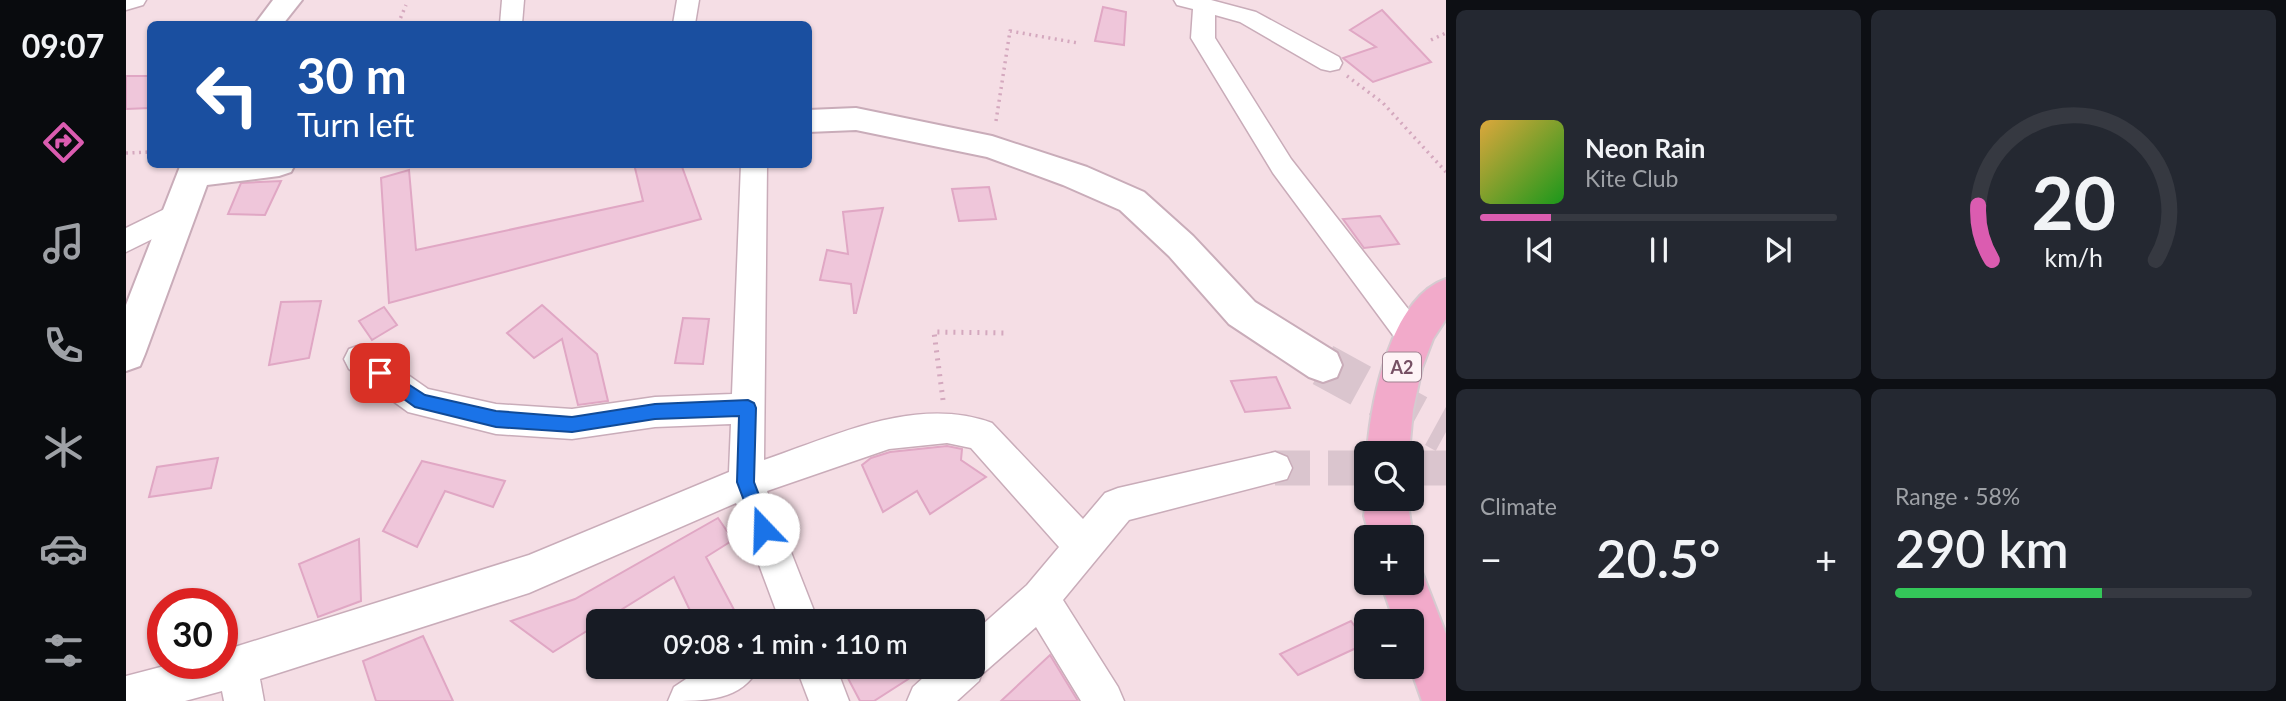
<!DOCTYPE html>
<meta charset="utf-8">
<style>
body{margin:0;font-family:Lato,sans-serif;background:#242831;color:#f1f3f6;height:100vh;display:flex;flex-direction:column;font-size:26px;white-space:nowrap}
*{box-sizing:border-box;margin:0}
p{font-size:23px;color:#9ea1a6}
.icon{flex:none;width:38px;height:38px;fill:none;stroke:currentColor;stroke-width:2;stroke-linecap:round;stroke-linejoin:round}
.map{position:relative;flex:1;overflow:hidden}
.panel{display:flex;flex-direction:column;gap:10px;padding:10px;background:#0d0f14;width:840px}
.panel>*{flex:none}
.hud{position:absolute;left:21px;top:21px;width:665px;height:147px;border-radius:10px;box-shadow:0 2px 5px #0004;background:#1a4fa0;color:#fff;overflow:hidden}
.fabs{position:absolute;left:1228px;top:441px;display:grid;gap:14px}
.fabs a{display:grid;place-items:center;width:70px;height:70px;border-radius:10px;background:#171b24;box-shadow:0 2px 5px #0004;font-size:35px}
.speed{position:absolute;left:21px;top:588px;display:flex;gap:14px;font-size:35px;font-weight:700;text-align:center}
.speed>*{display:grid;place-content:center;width:91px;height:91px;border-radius:50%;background:#171b24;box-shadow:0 2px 5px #0004;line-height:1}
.speed .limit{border:10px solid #d22;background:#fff;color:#111}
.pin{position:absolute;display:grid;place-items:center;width:60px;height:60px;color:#fff;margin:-30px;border-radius:14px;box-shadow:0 4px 10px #0006}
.me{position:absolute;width:77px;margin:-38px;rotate:339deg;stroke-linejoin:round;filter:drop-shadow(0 0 5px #0008)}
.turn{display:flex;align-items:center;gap:24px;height:147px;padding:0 35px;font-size:32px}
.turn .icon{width:91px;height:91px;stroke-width:2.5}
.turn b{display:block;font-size:49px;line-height:60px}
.big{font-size:52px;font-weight:600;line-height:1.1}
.panel .widget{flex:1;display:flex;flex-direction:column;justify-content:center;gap:10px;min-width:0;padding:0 24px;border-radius:10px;background:#242831}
.panel .dial{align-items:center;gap:0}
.dial svg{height:182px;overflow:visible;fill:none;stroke:#363941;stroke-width:7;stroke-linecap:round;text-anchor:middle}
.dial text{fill:#f1f3f6;stroke:none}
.song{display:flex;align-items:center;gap:21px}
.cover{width:84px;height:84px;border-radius:10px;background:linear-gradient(135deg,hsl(40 70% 55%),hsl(120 70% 35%))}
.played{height:7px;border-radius:4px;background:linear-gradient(90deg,#db5cb0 20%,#363941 20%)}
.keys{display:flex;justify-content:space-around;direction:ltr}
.heat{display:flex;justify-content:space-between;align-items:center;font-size:38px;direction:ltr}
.charge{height:10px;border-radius:5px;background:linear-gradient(90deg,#34c759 58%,#363941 0)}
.panel .tiles{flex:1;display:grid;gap:10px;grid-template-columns:repeat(2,1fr)}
.trip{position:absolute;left:460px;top:609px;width:399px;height:70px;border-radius:10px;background:#171b24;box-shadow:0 2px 5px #0004;font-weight:600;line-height:70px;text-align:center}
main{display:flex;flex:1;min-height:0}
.dock{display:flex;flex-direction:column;width:126px;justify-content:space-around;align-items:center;background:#090b0e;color:#9ea1a6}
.dock .icon{width:49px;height:49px}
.dock .current{color:#db5cb0}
.dock b{font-size:32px;color:#f1f3f6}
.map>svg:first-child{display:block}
.residential{fill:#f5dee5;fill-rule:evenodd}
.building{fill:#efc6da;stroke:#e0a7c4;stroke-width:2}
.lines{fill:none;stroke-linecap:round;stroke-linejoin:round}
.minor-tunnel{stroke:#dac5ce;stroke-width:35;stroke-dasharray:35 18;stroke-linecap:butt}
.tertiary-tunnel{stroke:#dac5ce;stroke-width:43;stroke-dasharray:43 21;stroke-linecap:butt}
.minor-casing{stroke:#c9acb9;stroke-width:3}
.tertiary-casing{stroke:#c9acb9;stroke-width:4}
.trunk-casing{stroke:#d6cad0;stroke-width:4}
.path-far1{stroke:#d4a8be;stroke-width:3.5;stroke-dasharray:2 4.5;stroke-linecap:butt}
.path{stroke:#d4a8be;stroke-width:5;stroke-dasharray:2 6;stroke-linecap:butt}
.minor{fill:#fff;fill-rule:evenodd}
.tertiary{fill:#fff;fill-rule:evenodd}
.trunk{fill:#f2aaca;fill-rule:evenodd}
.route{fill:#1a73e8;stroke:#114b97;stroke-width:2}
.labels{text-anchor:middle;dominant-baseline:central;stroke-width:5;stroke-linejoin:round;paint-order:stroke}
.shield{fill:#fef3f6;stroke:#9f8190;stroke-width:2}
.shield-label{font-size:18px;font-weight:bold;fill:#765064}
</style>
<main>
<nav class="dock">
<b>09:07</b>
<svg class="icon current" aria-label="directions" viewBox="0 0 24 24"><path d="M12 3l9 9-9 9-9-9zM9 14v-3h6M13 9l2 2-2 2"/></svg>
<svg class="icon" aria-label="music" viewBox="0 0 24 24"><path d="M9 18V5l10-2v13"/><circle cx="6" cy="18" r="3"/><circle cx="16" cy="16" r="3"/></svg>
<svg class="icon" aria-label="phone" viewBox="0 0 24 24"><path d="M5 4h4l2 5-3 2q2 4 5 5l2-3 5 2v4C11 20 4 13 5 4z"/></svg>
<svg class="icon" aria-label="climate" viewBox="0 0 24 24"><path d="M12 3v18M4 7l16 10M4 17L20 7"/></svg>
<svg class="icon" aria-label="car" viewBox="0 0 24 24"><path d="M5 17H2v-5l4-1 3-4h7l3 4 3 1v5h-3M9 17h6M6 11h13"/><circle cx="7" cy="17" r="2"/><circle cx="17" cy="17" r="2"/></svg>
<svg class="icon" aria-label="filters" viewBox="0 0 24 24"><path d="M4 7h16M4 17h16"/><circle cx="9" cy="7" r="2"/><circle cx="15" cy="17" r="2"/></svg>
</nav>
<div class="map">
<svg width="1320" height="701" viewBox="0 0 1320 701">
<rect width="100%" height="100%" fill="#fbecf1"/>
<!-- residential -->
<path class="residential" d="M 0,0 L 1320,0 L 1320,701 L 0,701 ZM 24,24 L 682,24 L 682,164 L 24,164 ZM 1241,453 L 1286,453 L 1286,499 L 1241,499 ZM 1241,537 L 1286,537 L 1286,583 L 1241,583 ZM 37,604 L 96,604 L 96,663 L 37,663 ZM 472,621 L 847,621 L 847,667 L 472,667 ZM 1241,621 L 1286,621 L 1286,667 L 1241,667 Z"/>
<!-- building -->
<g class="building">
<polygon points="977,7 1000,12 998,45 969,41"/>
<polygon points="1256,10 1305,62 1247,82 1217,58 1250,47 1224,30"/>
<polygon points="0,76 24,76 24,108 0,109"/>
<polygon points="508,164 555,164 575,219 263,303 255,178 283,170 290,250 517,201"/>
<polygon points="155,181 139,215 102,214 115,183"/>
<polygon points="863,187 870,219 833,221 826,189"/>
<polygon points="757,208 730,313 728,313 725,284 694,280 701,250 722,254 717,212"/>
<polygon points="1254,216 1273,244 1238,248 1217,219"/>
<polygon points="195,301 183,358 143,365 155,302"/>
<polygon points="416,305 471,354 482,401 452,405 436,339 408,358 381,333"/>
<polygon points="258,307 271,325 246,340 233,321"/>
<polygon points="557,318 583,319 577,364 549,363"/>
<polygon points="1150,377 1164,408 1119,412 1105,381"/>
<polygon points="821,446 836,449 835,460 860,477 804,514 791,491 757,512 736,465 745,458 764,452"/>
<polygon points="92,458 85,488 23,497 31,467"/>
<polygon points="296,461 379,481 367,507 319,491 291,547 257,531"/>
<polygon points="592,518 607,540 580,557 614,621 569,621 548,577 477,621 472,621 472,624 427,652 385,621 449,599"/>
<polygon points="233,539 235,601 192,617 173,564"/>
<polygon points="1225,621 1241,643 1172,675 1154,654"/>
<polygon points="297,636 327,701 250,701 237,661"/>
<polygon points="924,655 952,701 875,701"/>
<polygon points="716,667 801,667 748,701 734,701"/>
</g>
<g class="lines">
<!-- minor-tunnel -->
<g class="minor-tunnel">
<polyline points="1149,468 1241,468"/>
<polyline points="1286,468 1320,468"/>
</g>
<!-- tertiary-tunnel -->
<polyline class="tertiary-tunnel" points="1197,365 1320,432"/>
<!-- minor casing -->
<g class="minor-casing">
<g id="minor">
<polygon points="0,0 20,0 17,5 0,10"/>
<polygon points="376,0 398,0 396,24 374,24"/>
<polygon points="551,0 573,0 569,24 547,24"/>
<polygon points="1048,0 1085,0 1130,12 1213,57 1216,63 1213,69 1204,71 1195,69 1114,22 1089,15 1089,38 1165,159 1297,328 1302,337 1297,346 1286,350 1275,346 1147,173 1065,38 1067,9 1051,5"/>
<path d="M 615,164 L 641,164 L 638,460 C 709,436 791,395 866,423 L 957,519 L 979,493 L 992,488 L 1149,452 L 1161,457 L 1166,468 L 1161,479 L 1003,520 L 937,600 L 992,687 L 998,701 L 955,701 L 910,627 L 855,675 L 853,681 L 831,701 L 781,701 L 787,687 L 809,667 L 847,667 L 847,633 L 901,585 L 933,547 L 845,448 L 821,443 L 763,449 L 641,491 L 692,621 L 654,621 L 610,503 L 403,593 L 134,679 L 138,701 L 98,701 L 96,691 L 59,701 L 0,701 L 0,676 L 50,663 L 96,663 L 96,651 L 403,555 L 603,472 L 605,424 L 529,427 L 446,439 L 370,434 L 282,412 L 223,369 L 218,359 L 223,349 L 234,345 L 245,349 L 302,389 L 370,404 L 446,409 L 529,397 L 606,394 Z"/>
<polygon points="53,202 63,205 67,213 63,221 0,252 0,228"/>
<path d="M 578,667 L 633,667 C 616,701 579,701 542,701 L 548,687 Z"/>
<polygon points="670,667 710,667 723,701 683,701"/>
</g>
</g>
<!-- tertiary casing -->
<g class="tertiary-casing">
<g id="tertiary">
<polygon points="147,0 176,0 157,24 129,24"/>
<polygon points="730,108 866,136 961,167 1018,192 1067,236 1129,302 1211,353 1216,365 1211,377 1197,382 1183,377 1103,324 1043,256 994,210 937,185 861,157 730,130 682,132 682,110"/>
<polygon points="55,164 169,164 165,172 153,176 81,185 19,354 14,366 0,371 0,305"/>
</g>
</g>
<!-- trunk casing -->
<g class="trunk-casing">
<g id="trunk">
<path d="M 1320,279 L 1320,319 L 1307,339 L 1296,368 L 1287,410 L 1283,453 L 1241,453 C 1245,402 1264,298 1320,279 Z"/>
<path d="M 1241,496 L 1241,499 L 1282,499 C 1282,512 1288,533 1286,542 L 1286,537 L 1244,537 L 1238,516 Z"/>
<polygon points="1286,564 1294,567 1320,634 1320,701 1296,701 1284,667 1286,667 1286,621 1268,621 1255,583 1286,583"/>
</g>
</g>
<!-- path-far1 -->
<g class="path-far1">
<polyline points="272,24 280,5"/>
<polyline points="1305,40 1320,33"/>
<polyline points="1221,76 1257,103 1320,172"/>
<polyline points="870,121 884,31 952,43"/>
<polyline points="0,153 24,152"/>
</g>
<!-- path -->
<polyline class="path" points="817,400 808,332 882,333"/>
<!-- minor -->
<use href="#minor" class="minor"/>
<!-- tertiary -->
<use href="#tertiary" class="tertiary"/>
<!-- trunk -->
<use href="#trunk" class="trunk"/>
</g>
<!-- route -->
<polygon class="route" points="254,366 299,395 370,411 446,417 529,404 622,400 628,403 630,408 628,482 646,529 644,535 637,538 631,535 611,482 613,416 529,419 446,432 370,427 289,407 249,378 246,373 249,368"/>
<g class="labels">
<!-- shield labels -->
<rect class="shield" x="1257" y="352.5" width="38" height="29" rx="5"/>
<g class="shield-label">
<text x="1276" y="367">A2</text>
</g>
</g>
</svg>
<div class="fabs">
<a><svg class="icon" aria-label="search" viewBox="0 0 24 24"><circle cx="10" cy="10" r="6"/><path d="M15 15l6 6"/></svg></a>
<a>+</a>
<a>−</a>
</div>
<div class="speed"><div class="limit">30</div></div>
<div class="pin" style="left:254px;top:373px;background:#d93025"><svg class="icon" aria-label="arrive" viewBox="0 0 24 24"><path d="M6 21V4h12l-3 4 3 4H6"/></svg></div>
<svg class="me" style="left:637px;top:529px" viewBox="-20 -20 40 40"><circle r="19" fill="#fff"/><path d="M0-13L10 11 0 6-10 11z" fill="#1a73e8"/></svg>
<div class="trip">09:08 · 1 min · 110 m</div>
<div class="hud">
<div class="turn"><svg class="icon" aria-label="left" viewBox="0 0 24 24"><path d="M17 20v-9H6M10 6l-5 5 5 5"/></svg><div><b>30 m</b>Turn left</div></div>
</div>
</div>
<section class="panel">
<div class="tiles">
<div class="widget">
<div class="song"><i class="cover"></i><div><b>Neon Rain</b><p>Kite Club</p></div></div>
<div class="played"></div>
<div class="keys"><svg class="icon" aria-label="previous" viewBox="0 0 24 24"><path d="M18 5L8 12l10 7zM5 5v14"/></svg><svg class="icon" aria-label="pause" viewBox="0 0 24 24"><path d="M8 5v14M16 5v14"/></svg><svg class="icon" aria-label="next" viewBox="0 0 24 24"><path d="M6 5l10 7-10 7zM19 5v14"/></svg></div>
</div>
<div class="widget dial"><svg viewBox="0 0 100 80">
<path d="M14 69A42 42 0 1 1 86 69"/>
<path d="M14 69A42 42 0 0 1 8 45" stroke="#db5cb0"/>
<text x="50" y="56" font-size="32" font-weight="700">20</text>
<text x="50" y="72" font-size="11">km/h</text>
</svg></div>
<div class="widget"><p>Climate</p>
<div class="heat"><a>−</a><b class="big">20.5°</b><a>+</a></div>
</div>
<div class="widget"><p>Range · 58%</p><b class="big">290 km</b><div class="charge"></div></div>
</div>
</section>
</main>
